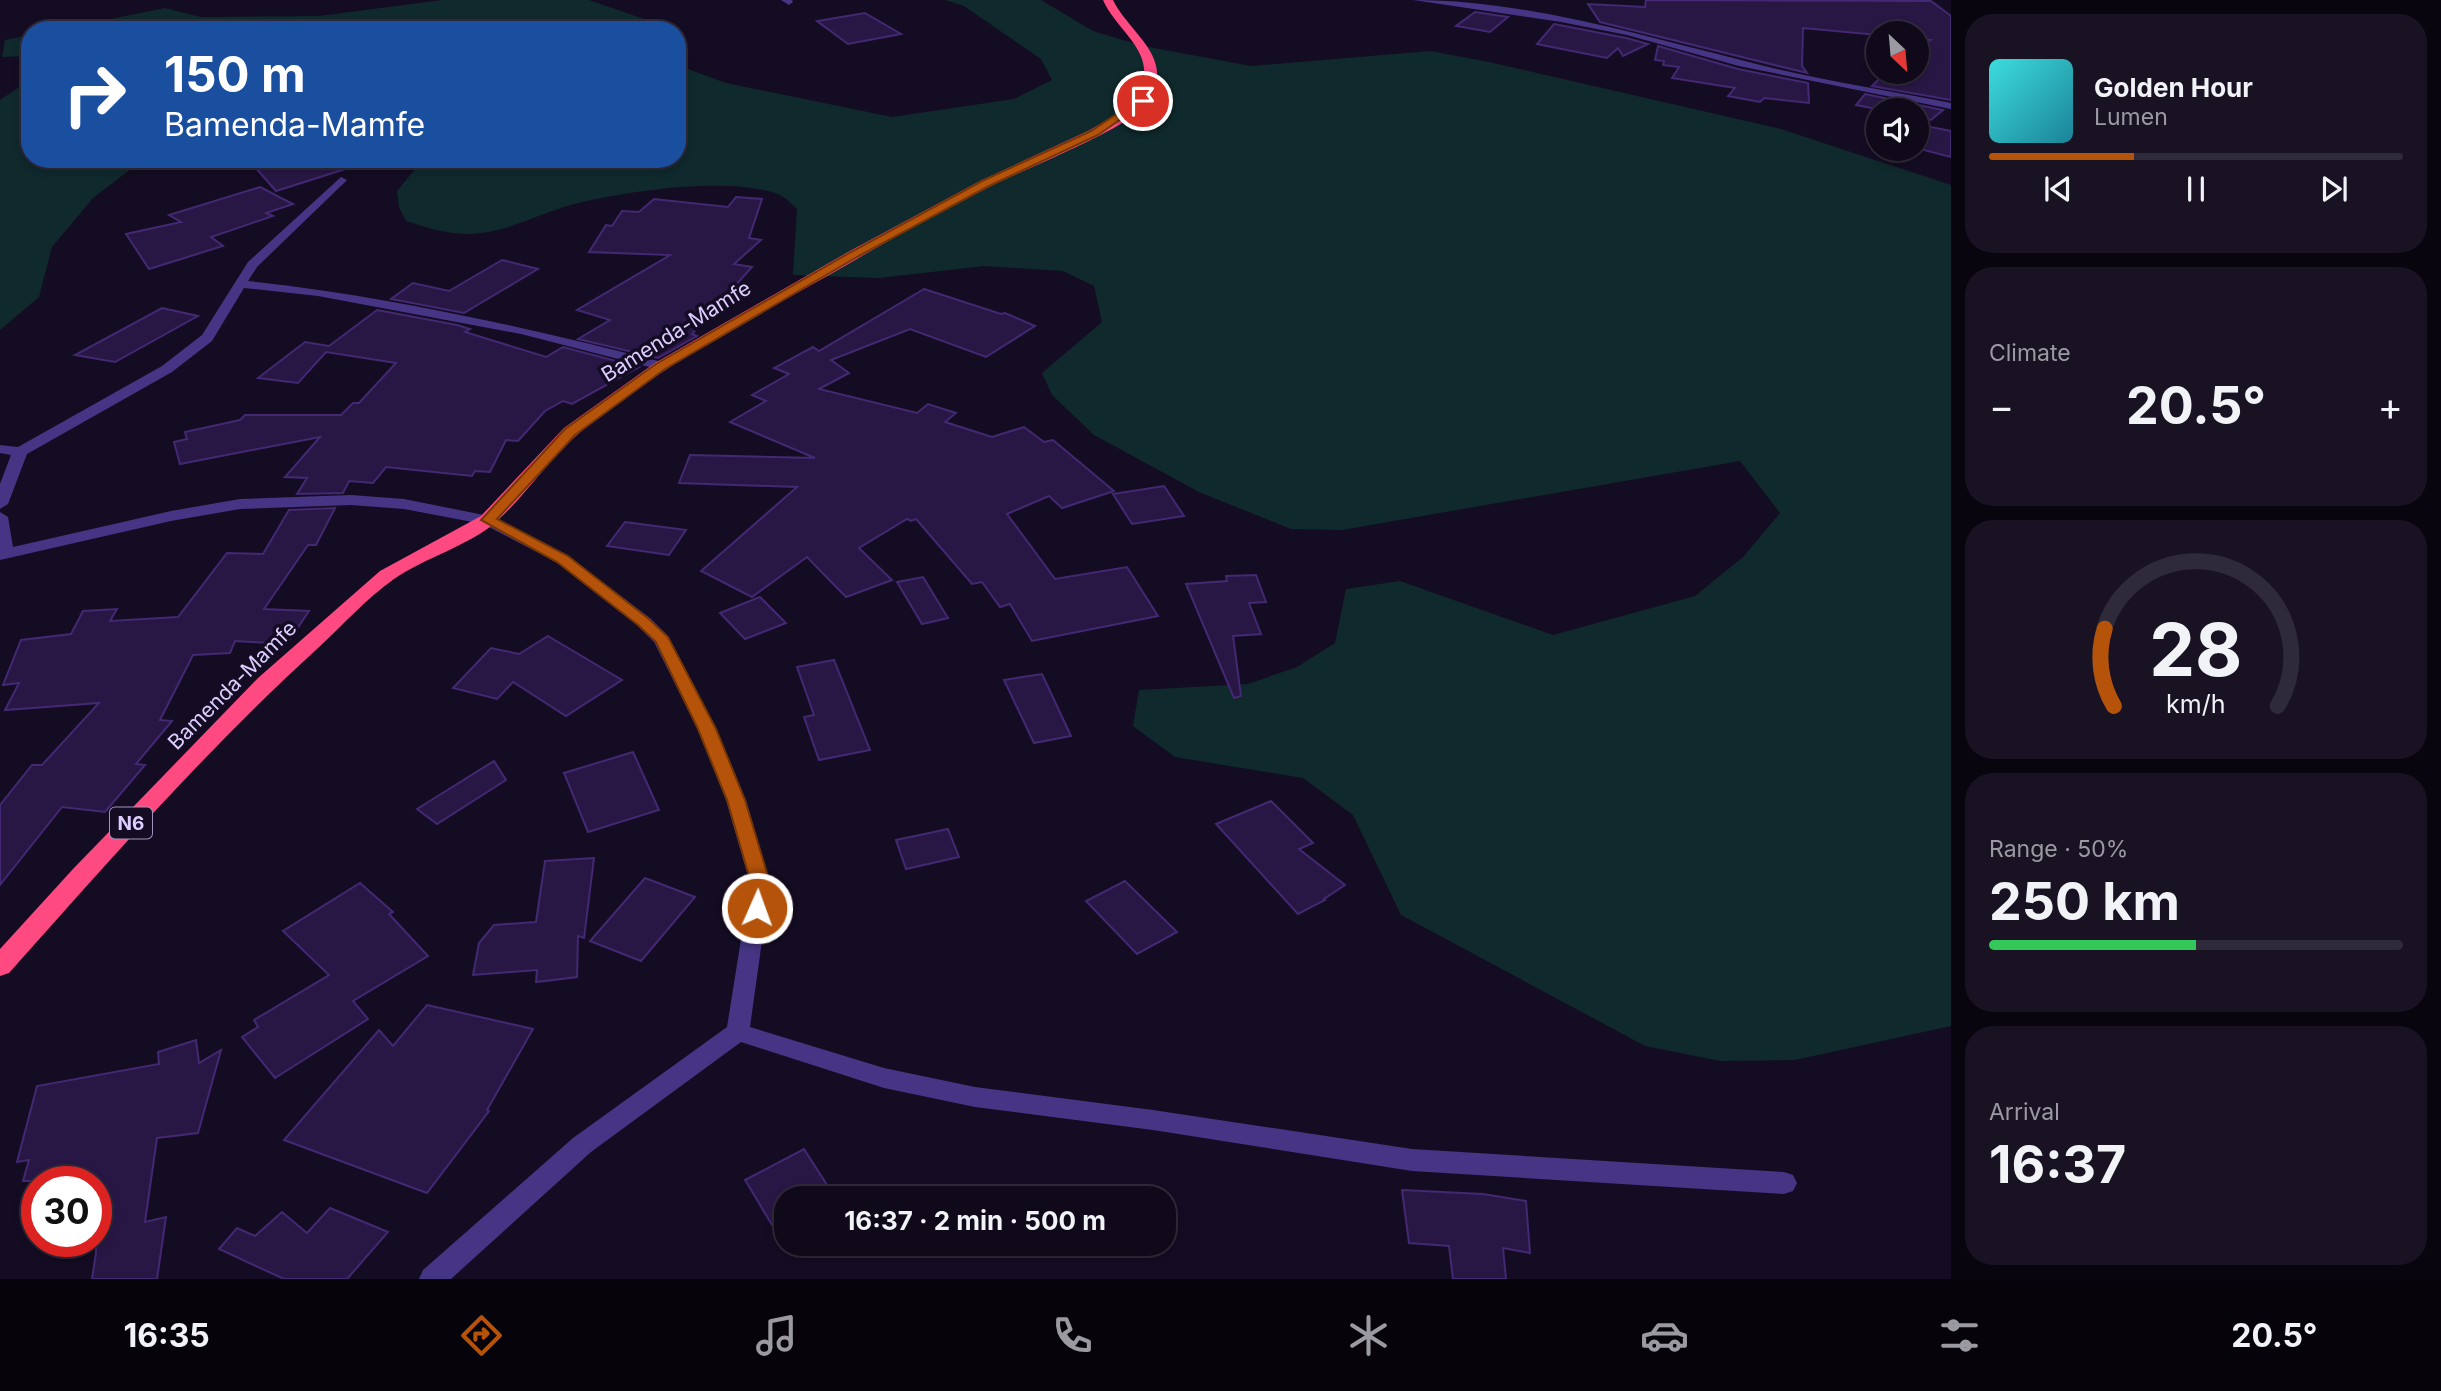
<!DOCTYPE html>
<meta charset="utf-8">
<style>
body{margin:0;font-family:Inter,sans-serif;background:#181223;color:#f1f3f6;height:100vh;display:flex;flex-direction:column;font-size:26px;white-space:nowrap}
*{box-sizing:border-box;margin:0}
p{font-size:23px;color:#9b9aa2}
.icon{flex:none;width:38px;height:38px;fill:none;stroke:currentColor;stroke-width:2;stroke-linecap:round;stroke-linejoin:round}
.map{position:relative;flex:1;overflow:hidden}
.panel{display:flex;flex-direction:column;gap:14px;padding:14px;background:#08050e;width:490px}
.panel>*{flex:none}
.guide{position:absolute;left:21px;top:21px;width:665px;height:147px;border-radius:28px;box-shadow:0 4px 10px #0003,0 0 0 2px #2f2a39;background:#1a4fa0;color:#fff;overflow:hidden}
.needle{width:46px;rotate:154deg}
.controls{position:absolute;left:1866px;top:21px;display:grid;gap:14px}
.controls a{display:grid;place-items:center;width:63px;height:63px;border-radius:50%;background:#0f091a;box-shadow:0 4px 10px #0003,0 0 0 2px #2f2a39;font-size:35px}
.speed{position:absolute;left:21px;top:1166px;display:flex;gap:14px;font-size:35px;font-weight:700;text-align:center}
.speed>*{display:grid;place-content:center;width:91px;height:91px;border-radius:50%;background:#0f091a;box-shadow:0 4px 10px #0003,0 0 0 2px #2f2a39;line-height:1}
.speed .limit{border:10px solid #d22;background:#fff;color:#111}
.pin{position:absolute;display:grid;place-items:center;width:60px;height:60px;color:#fff;margin:-30px;border:4px solid #fff;border-radius:50%;box-shadow:0 2px 7px #0007}
.me{position:absolute;width:77px;margin:-38px;rotate:2deg;stroke-linejoin:round;filter:drop-shadow(0 0 5px #0008)}
.turn{display:flex;align-items:center;gap:24px;height:147px;padding:0 28px;font-size:32px}
.turn .icon{width:91px;height:91px;stroke-width:2.5}
.turn b{display:block;font-size:49px;line-height:60px}
.big{font-size:52px;font-weight:700;line-height:1.1}
.panel .tile{flex:1;display:flex;flex-direction:column;justify-content:center;gap:10px;min-width:0;padding:0 24px;border-radius:28px;background:#181223}
.panel .dial{align-items:center;gap:0}
.dial svg{height:182px;overflow:visible;fill:none;stroke:#2f2a39;stroke-width:7;stroke-linecap:round;text-anchor:middle}
.dial text{fill:#f1f3f6;stroke:none}
.song{display:flex;align-items:center;gap:21px}
.cover{width:84px;height:84px;border-radius:10px;background:linear-gradient(135deg,hsl(180 70% 55%),hsl(190 70% 35%))}
.played{height:7px;border-radius:4px;background:linear-gradient(90deg,#b45309 35%,#2f2a39 35%)}
.keys{display:flex;justify-content:space-around;direction:ltr}
.heat{display:flex;justify-content:space-between;align-items:center;font-size:38px;direction:ltr}
.charge{height:10px;border-radius:5px;background:linear-gradient(90deg,#34c759 50%,#2f2a39 0)}
.trip{position:absolute;left:774px;top:1186px;width:402px;height:70px;border-radius:28px;background:#0f091a;box-shadow:0 4px 10px #0003,0 0 0 2px #2f2a39;font-weight:700;line-height:70px;text-align:center}
.dock{display:flex;height:112px;justify-content:space-around;align-items:center;background:#06040a;color:#9b9aa2}
.dock .icon{width:49px;height:49px}
.dock .selected{color:#b45309}
.dock b{font-size:32px;color:#f1f3f6}
main{display:flex;flex:1;min-height:0}
.map>svg:first-child{display:block}
.green{fill:#0f292d}
.building{fill:#281745;stroke:#432872;stroke-width:2}
.lines{fill:none;stroke-linecap:round;stroke-linejoin:round}
.minor{fill:#453584;fill-rule:evenodd}
.highway{fill:#ff4981;fill-rule:evenodd}
.route{fill:#b45309;stroke:#753606;stroke-width:2}
.labels{text-anchor:middle;dominant-baseline:central;stroke-width:7;stroke-linejoin:round;paint-order:stroke}
.shield{fill:#140c23;stroke:#a094bd;stroke-width:2}
.shield-label{font-size:19px;font-weight:bold;fill:#dcceff}
.street-label{font-size:21px;fill:#dcceff;stroke:#140c23}
</style>
<main>
<div class="map">
<svg width="1951" height="1279" viewBox="0 0 1951 1279">
<rect width="100%" height="100%" fill="#140c23"/>
<!-- green -->
<g class="green">
<polygon points="442,0 589,0 644,19 645,30 56,30 165,8 201,17 319,16"/>
<path d="M 945,0 L 1041,0 L 1093,31 L 1143,46 L 1251,66 L 1430,51 L 1489,62 L 1781,129 L 1951,185 L 1951,1026 L 1795,1060 L 1720,1061 L 1645,1046 L 1401,915 L 1353,815 L 1303,778 L 1175,757 L 1133,726 L 1139,690 L 1248,684 L 1297,667 L 1335,643 L 1346,589 L 1400,581 L 1553,635 L 1695,596 L 1743,557 L 1780,513 L 1740,461 L 1342,530 L 1291,529 L 1199,492 L 1094,435 L 1052,395 L 1042,373 L 1102,322 L 1094,286 L 1063,271 L 984,266 L 879,278 L 793,275 L 797,209 C 792,204 786,198 780,195 C 730,175 619,192 567,206 C 534,216 505,233 469,234 C 447,234 427,228 406,221 L 399,207 L 397,191 L 421,162 L 420,159 L 677,159 L 677,65 L 726,83 L 892,117 L 1014,99 L 1052,80 L 1041,59 L 964,6 Z"/>
<polygon points="30,35 30,56 2,57 5,40"/>
<polygon points="30,80 30,159 144,159 93,198 52,247 39,297 0,330 0,100"/>
</g>
<!-- building -->
<g class="building">
<polygon points="1646,0 1931,1 1951,16 1951,100 1872,86 1886,72 1916,72 1916,50 1931,40 1916,38 1916,33 1878,35 1803,28 1802,66 1807,73 1600,22 1588,4 1645,7"/>
<polygon points="1475,12 1508,17 1490,32 1456,26"/>
<polygon points="865,13 901,34 848,44 817,21"/>
<polygon points="1554,24 1626,38 1648,44 1623,56 1618,48 1607,58 1537,44"/>
<polygon points="1658,46 1738,69 1808,83 1809,103 1764,98 1760,102 1728,96 1735,88 1672,78 1679,67 1663,65 1664,61 1655,60"/>
<polygon points="1865,94 1943,110 1931,120 1916,117 1916,110 1882,110 1856,105"/>
<polygon points="1916,124 1951,131 1951,157 1916,148"/>
<polygon points="248,159 357,159 358,165 276,191"/>
<polygon points="260,187 293,204 266,213 273,216 211,237 223,246 149,269 126,234 181,222 169,215"/>
<polygon points="736,197 762,199 749,238 761,240 734,264 752,267 692,334 697,336 658,358 578,339 610,320 577,310 670,255 589,252 606,225 612,226 622,211 639,212 654,199 728,207"/>
<polygon points="502,260 538,269 464,313 391,299 413,283 449,291"/>
<polygon points="924,289 1001,314 1005,313 1035,326 986,357 910,329 831,360 849,373 819,389 917,413 928,404 956,413 945,422 992,437 1024,427 1044,442 1053,440 1114,491 1062,508 1049,496 1007,514 1055,579 1127,567 1158,616 1032,641 1010,604 1000,607 982,582 972,584 916,519 911,521 907,519 859,548 892,580 846,597 807,557 752,597 701,571 797,487 679,483 690,455 815,458 730,422 766,401 752,395 789,374 774,368 813,347 819,351"/>
<polygon points="162,308 198,316 115,362 75,355"/>
<polygon points="377,310 457,325 470,329 465,332 546,357 563,347 639,367 572,404 563,401 545,411 518,441 506,440 490,472 475,471 472,476 386,467 373,483 349,481 343,493 297,494 307,478 285,477 320,437 180,464 174,442 187,439 185,432 240,420 245,415 341,415 353,403 359,403 396,363 326,352 298,383 258,378 305,342 329,346"/>
<polygon points="1164,486 1184,516 1132,524 1113,494"/>
<polygon points="335,508 316,545 308,545 264,609 309,611 287,644 235,641 230,653 193,655 160,720 172,721 136,764 145,765 105,812 62,807 0,885 0,805 32,765 42,765 99,703 5,710 19,683 3,685 21,640 71,634 83,611 117,609 110,621 178,617 227,553 263,554 289,510"/>
<polygon points="625,522 686,530 669,555 607,546"/>
<polygon points="1256,575 1266,602 1249,603 1261,634 1233,636 1241,696 1234,698 1186,584 1227,581 1226,576"/>
<polygon points="923,577 948,618 922,624 897,582"/>
<polygon points="760,597 786,623 745,639 720,613"/>
<polygon points="548,636 622,680 566,716 513,682 497,699 453,688 491,648 519,654"/>
<polygon points="834,660 870,750 819,760 804,717 814,715 797,667"/>
<polygon points="1042,674 1071,736 1034,743 1004,680"/>
<polygon points="633,752 659,810 588,832 564,773"/>
<polygon points="494,761 506,780 437,824 417,809"/>
<polygon points="1271,801 1313,843 1299,849 1345,885 1324,899 1325,900 1298,914 1216,824"/>
<polygon points="948,829 959,857 906,869 896,840"/>
<polygon points="594,858 584,938 578,936 577,977 536,982 537,970 473,975 479,943 494,925 536,922 545,861"/>
<polygon points="645,878 695,897 641,961 590,941"/>
<polygon points="1125,881 1177,932 1137,954 1086,901"/>
<polygon points="360,883 393,912 389,914 428,956 353,1001 368,1019 275,1078 242,1037 258,1027 254,1020 329,975 283,931"/>
<polygon points="427,1005 533,1029 487,1110 489,1111 427,1193 284,1140 379,1030 393,1046"/>
<polygon points="196,1040 199,1063 221,1050 198,1133 157,1138 145,1222 166,1217 157,1279 92,1279 96,1253 96,1209 101,1181 23,1181 29,1160 17,1162 37,1086 159,1064 158,1052"/>
<polygon points="804,1149 836,1199 786,1199 786,1248 745,1180"/>
<polygon points="1402,1190 1483,1194 1526,1201 1530,1253 1503,1248 1506,1279 1453,1279 1449,1246 1409,1243"/>
<polygon points="330,1208 388,1232 347,1279 284,1279 219,1249 237,1228 255,1236 282,1212 307,1233"/>
</g>
<g class="lines">
<!-- minor -->
<g class="minor">
<polygon points="781,0 792,0 793,2 789,5"/>
<path d="M 1413,0 C 1522,0 1632,33 1737,59 C 1807,78 1880,89 1951,103 L 1951,109 L 1739,66 L 1627,35 L 1561,22 Z"/>
<path d="M 341,177 L 347,180 L 345,182 L 257,267 L 248,281 C 390,296 528,328 666,363 L 668,366 L 661,370 L 521,334 L 318,296 L 244,288 L 212,341 L 172,372 L 27,454 L 8,504 L 0,509 L 0,484 L 11,455 L 0,453 L 0,445 L 18,447 L 162,366 L 202,335 L 248,262 Z"/>
<polygon points="351,495 404,499 494,517 568,556 650,618 668,636 716,729 746,800 770,883 750,1027 884,1068 975,1087 1153,1110 1412,1149 1784,1172 1793,1175 1797,1183 1793,1191 1784,1194 1412,1171 1153,1130 975,1107 884,1088 741,1042 591,1152 451,1279 419,1279 423,1270 573,1138 727,1027 750,883 726,800 698,729 654,642 638,626 556,562 483,524 404,509 351,505 240,509 171,521 0,560 0,512 8,517 13,547 171,511 240,499"/>
</g>
<!-- highway -->
<path class="highway" d="M 1103,0 L 1113,0 C 1130,35 1177,57 1148,103 C 1132,127 1020,171 989,187 C 942,211 896,236 850,263 C 758,316 659,365 577,435 C 548,460 526,495 497,521 C 471,545 424,558 394,579 C 367,598 343,625 318,648 C 208,748 108,862 9,973 L 0,976 L 0,949 L 73,869 L 258,678 L 380,571 L 481,516 L 564,428 L 655,363 L 848,252 L 980,181 L 1090,130 L 1132,105 C 1138,100 1139,94 1142,86 C 1154,50 1116,30 1103,0 Z"/>
</g>
<!-- route -->
<polygon class="route" points="1139,99 1147,101 1098,135 989,186 857,257 665,369 575,435 497,519 568,556 649,619 668,637 716,729 745,800 770,883 763,913 757,915 750,913 747,908 751,883 727,800 698,729 656,642 638,625 557,562 481,520 565,429 656,364 849,253 982,181 1091,131"/>
<g class="labels">
<!-- shield labels -->
<rect class="shield" x="110" y="807.5" width="42" height="31" rx="5"/>
<g class="shield-label">
<text x="131" y="823">N6</text>
</g>
<!-- street labels -->
<g class="street-label">
<text transform="translate(676 331) rotate(-32)">Bamenda-Mamfe</text>
<text transform="translate(232 685) rotate(-45)">Bamenda-Mamfe</text>
</g>
</g>
</svg>
<div class="controls">
<a><svg class="needle" viewBox="-14 -14 28 28"><path d="M0-13l5 13h-10z" fill="#e53935"/><path d="M0 13l5-13h-10z" fill="#9b9aa2"/></svg></a>
<a><svg class="icon" aria-label="sound" viewBox="0 0 24 24"><path d="M4 9h4l5-4v14l-5-4H4zM17 9q2 3 0 6"/></svg></a>
</div>
<div class="speed"><div class="limit">30</div></div>
<div class="pin" style="left:1143px;top:101px;background:#d93025"><svg class="icon" aria-label="arrive" viewBox="0 0 24 24"><path d="M6 21V4h12l-3 4 3 4H6"/></svg></div>
<svg class="me" style="left:757px;top:908px" viewBox="-20 -20 40 40"><circle r="17" fill="#b45309" stroke="#fff" stroke-width="3"/><path d="M0-11L8 9 0 5-8 9z" fill="#fff"/></svg>
<div class="trip">16:37 · 2 min · 500 m</div>
<div class="guide">
<div class="turn"><svg class="icon" aria-label="right" viewBox="0 0 24 24"><path d="M7 20v-9h11M14 6l5 5-5 5"/></svg><div><b>150 m</b>Bamenda-Mamfe</div></div>
</div>
</div>
<section class="panel">
<div class="tile">
<div class="song"><i class="cover"></i><div><b>Golden Hour</b><p>Lumen</p></div></div>
<div class="played"></div>
<div class="keys"><svg class="icon" aria-label="previous" viewBox="0 0 24 24"><path d="M18 5L8 12l10 7zM5 5v14"/></svg><svg class="icon" aria-label="pause" viewBox="0 0 24 24"><path d="M8 5v14M16 5v14"/></svg><svg class="icon" aria-label="next" viewBox="0 0 24 24"><path d="M6 5l10 7-10 7zM19 5v14"/></svg></div>
</div>
<div class="tile"><p>Climate</p>
<div class="heat"><a>−</a><b class="big">20.5°</b><a>+</a></div>
</div>
<div class="tile dial"><svg viewBox="0 0 100 80">
<path d="M14 69A42 42 0 1 1 86 69"/>
<path d="M14 69A42 42 0 0 1 10 35" stroke="#b45309"/>
<text x="50" y="56" font-size="32" font-weight="700">28</text>
<text x="50" y="72" font-size="11">km/h</text>
</svg></div>
<div class="tile"><p>Range · 50%</p><b class="big">250 km</b><div class="charge"></div></div>
<div class="tile"><p>Arrival</p><b class="big">16:37</b></div>
</section>
</main>
<nav class="dock">
<b>16:35</b>
<svg class="icon selected" aria-label="directions" viewBox="0 0 24 24"><path d="M12 3l9 9-9 9-9-9zM9 14v-3h6M13 9l2 2-2 2"/></svg>
<svg class="icon" aria-label="music" viewBox="0 0 24 24"><path d="M9 18V5l10-2v13"/><circle cx="6" cy="18" r="3"/><circle cx="16" cy="16" r="3"/></svg>
<svg class="icon" aria-label="phone" viewBox="0 0 24 24"><path d="M5 4h4l2 5-3 2q2 4 5 5l2-3 5 2v4C11 20 4 13 5 4z"/></svg>
<svg class="icon" aria-label="climate" viewBox="0 0 24 24"><path d="M12 3v18M4 7l16 10M4 17L20 7"/></svg>
<svg class="icon" aria-label="car" viewBox="0 0 24 24"><path d="M5 17H2v-5l4-1 3-4h7l3 4 3 1v5h-3M9 17h6M6 11h13"/><circle cx="7" cy="17" r="2"/><circle cx="17" cy="17" r="2"/></svg>
<svg class="icon" aria-label="filters" viewBox="0 0 24 24"><path d="M4 7h16M4 17h16"/><circle cx="9" cy="7" r="2"/><circle cx="15" cy="17" r="2"/></svg>
<b>20.5°</b>
</nav>
